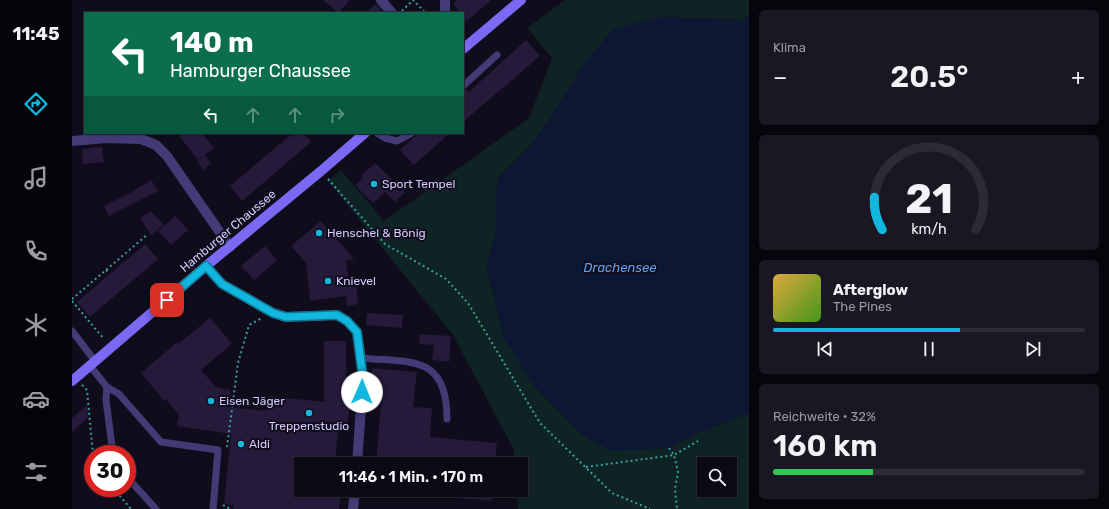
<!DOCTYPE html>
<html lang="de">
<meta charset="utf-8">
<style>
body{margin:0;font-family:Rubik,sans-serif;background:#1a1722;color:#f1f3f6;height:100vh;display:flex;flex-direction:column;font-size:15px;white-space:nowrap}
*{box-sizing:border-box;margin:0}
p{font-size:13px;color:#9a9aa0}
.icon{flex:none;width:22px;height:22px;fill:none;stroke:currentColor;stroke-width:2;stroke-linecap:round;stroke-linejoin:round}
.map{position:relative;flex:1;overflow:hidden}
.details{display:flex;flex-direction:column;gap:10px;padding:10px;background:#07050b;width:360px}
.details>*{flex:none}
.guide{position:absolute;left:12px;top:12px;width:380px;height:122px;border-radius:0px;box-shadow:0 1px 3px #0004,0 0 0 1px #2c2a34;background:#0b6e4f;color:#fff;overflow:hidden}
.tools{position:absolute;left:625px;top:457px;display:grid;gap:8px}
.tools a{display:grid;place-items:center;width:40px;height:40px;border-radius:0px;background:#0c0914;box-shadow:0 1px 3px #0004,0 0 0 1px #2c2a34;font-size:20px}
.speed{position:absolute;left:12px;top:445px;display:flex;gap:8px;font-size:20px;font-weight:700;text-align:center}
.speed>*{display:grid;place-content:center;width:52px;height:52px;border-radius:50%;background:#0c0914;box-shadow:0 1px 3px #0004,0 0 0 1px #2c2a34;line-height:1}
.speed .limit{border:6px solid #d22;background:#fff;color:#111}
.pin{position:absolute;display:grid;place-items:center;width:34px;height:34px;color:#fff;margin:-17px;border-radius:8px;box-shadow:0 2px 6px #0006}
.me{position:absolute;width:44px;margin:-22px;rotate:1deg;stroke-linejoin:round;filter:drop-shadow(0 0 3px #0008)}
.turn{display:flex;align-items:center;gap:14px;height:84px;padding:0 20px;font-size:18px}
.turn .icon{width:52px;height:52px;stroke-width:2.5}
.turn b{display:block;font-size:28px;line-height:34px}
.lanes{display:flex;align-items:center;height:38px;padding:0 20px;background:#0003;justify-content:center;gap:20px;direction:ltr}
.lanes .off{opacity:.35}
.big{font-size:30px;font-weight:600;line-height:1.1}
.details .tile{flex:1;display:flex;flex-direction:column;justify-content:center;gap:6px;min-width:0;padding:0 14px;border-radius:6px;background:#1a1722}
.details .dial{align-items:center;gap:0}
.dial svg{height:104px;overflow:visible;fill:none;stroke:#2c2a34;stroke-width:7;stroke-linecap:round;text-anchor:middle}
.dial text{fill:#f1f3f6;stroke:none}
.song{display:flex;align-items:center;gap:12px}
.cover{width:48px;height:48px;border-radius:6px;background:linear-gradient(135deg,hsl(40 70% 55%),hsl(100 70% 35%))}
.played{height:4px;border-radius:2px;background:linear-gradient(90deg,#12b7df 60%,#2c2a34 60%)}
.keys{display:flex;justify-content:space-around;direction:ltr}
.heat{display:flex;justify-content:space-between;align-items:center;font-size:22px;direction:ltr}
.charge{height:6px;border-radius:3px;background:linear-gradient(90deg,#34c759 32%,#2c2a34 0)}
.trip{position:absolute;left:222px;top:457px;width:234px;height:40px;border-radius:0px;background:#0c0914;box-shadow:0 1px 3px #0004,0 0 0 1px #2c2a34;font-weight:600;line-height:40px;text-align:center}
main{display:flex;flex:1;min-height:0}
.menu{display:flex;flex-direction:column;width:72px;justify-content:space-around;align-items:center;background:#050408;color:#9a9aa0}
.menu .icon{width:28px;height:28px}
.menu .on{color:#12b7df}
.menu b{font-size:18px;color:#f1f3f6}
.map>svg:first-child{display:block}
.green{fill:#102324;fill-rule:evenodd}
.water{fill:#0c1734}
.building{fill:#241a3a}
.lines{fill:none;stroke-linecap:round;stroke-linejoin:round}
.path{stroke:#369fa3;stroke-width:2;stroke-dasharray:2 3;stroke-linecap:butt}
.service{stroke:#433b76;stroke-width:7}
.minor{stroke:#433b76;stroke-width:10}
.secondary{stroke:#7a69f3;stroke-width:10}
.route-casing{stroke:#0c7791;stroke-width:10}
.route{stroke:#12b7df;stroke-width:7}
.poi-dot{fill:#12b7df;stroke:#100c1b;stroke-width:1.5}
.labels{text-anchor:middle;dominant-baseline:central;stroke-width:4;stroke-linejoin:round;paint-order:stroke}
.poi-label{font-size:12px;fill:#d5cafb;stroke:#100c1b;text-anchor:start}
.street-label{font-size:12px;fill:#d5cafb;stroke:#100c1b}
.water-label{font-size:13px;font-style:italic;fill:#61a1f2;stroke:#100c1b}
</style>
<main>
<nav class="menu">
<b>11:45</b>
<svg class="icon on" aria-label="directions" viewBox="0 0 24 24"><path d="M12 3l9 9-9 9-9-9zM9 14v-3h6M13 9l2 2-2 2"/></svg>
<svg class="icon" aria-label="music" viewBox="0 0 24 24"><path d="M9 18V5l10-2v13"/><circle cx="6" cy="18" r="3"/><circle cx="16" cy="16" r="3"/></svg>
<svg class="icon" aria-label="phone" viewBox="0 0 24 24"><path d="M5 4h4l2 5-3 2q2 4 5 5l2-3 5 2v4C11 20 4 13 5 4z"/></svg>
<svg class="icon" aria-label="climate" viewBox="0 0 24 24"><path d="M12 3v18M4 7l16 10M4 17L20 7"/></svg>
<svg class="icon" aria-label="car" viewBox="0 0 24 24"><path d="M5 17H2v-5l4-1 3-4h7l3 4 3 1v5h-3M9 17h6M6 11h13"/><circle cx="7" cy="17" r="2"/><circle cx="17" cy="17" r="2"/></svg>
<svg class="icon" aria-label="filters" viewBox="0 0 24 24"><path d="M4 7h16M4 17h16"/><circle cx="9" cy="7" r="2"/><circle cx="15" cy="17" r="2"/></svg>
</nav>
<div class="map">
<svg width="677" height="509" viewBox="0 0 677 509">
<rect width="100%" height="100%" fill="#100c1b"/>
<!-- green -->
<path class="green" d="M 493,0 L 677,0 L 677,16 L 671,20 L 588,17 L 511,65 L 475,124 L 457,147 L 425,179 L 424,232 L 414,270 L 422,294 L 431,337 L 597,448 L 628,432 L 677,413 L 677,509 L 446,509 L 445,490 L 449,490 L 449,464 L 443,464 L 442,450 L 381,335 L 256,181 L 269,170 L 312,221 L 457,118 L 480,58 L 455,28 ZM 632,464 L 658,464 L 658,490 L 632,490 Z"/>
<!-- water -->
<polygon class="water" points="677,16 677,413 628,432 597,448 540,451 510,435 463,387 431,337 422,294 414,270 424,232 425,179 457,147 475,124 511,65 541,29 588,17 671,20"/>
<!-- building -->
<g class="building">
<polygon points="251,0 278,0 266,13"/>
<polygon points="386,0 419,0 395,21 391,16 391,13 388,13 381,4"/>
<polygon points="304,4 311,13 294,13"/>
<polygon points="454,40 468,56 391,122 391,91 395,89 397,92"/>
<polygon points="105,133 130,133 142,148 126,160"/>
<polygon points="221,133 231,133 239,142 170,201 158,186"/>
<polygon points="347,133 378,133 342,165 328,150"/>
<polygon points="30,147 32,162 11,164 10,149"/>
<polygon points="133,155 139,163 131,170 125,162"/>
<polygon points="303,163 333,192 323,202 313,192 301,203 283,185 291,178 289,176"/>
<polygon points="79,180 86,191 37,216 32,206 60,192"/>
<polygon points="79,211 92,225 79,235 68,218"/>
<polygon points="103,216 116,230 99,245 86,231"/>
<polygon points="249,221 282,259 274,260 277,284 284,283 286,304 275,306 274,296 238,301 234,263 219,246"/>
<polygon points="73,244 86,259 18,317 5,302"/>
<polygon points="193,246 205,260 182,280 169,266"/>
<polygon points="295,313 331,315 330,328 294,325"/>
<polygon points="138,318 160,344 129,370 144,387 159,390 156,407 195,411 196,396 252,402 252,341 274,341 274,404 278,405 275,431 266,430 263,464 229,464 229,490 269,490 267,509 161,509 162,505 152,504 159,434 105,426 107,415 94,399 92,401 69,373 105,342 106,344"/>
<polygon points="348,334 379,336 377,362 360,360 362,345 347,344"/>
<polygon points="300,368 345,372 341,407 360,408 358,437 425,443 423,464 304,464 310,392 298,391"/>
<polygon points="15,405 16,418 0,432 0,418"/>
<polygon points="375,490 421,490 420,501 375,497"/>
</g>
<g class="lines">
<!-- path -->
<g class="path">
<polyline points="330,11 341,0 352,11"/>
<polyline points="256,179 313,244 374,279 396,303 468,423 540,493 578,509"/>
<polyline points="34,270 37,273"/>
<polyline points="0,299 75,235"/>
<polyline points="0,301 32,339"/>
<polyline points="10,385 15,390 21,454"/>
<polyline points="155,447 166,363 177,325 190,318"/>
<polyline points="597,448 602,455 606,472 603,489 605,509"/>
<polyline points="514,467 602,455 626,441"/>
<polyline points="41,488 59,509"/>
<polyline points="151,505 158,509"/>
</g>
<!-- service -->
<g class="service">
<polyline points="391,86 425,55"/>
<polyline points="305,133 313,138 325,141 340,133"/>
<polyline points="0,331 23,361"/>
<path d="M 289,358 C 339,363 375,354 375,419"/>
<polyline points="18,366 35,387 47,394 89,442 146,450 141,509"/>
<polyline points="35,387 34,400 41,454"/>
<polyline points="55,477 84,509"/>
</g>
<!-- minor -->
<g class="minor">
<polyline points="309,0 320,13"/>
<polyline points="373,13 373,0"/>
<polyline points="0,141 35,138 69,139 84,145 95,156 158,247"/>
<polyline points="134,266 150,284 201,313 214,317 265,315 275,321 285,332 291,378 285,464"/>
<polyline points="281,509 283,490"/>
</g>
<!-- secondary -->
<g class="secondary">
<polyline points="391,49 449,0"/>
<polyline points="0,381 134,266 249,171 293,133"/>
</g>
</g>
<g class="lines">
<!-- route casing -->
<g class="route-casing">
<polyline id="route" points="95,300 134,266 150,284 201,313 214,317 265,315 275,321 285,332 291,378 290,392"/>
</g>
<!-- route -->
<use href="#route" class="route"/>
</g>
<!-- markers -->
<g class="poi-dot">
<circle cx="302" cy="184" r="4"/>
<circle cx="247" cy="233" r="4"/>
<circle cx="256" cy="281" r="4"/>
<circle cx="139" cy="401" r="4"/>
<circle cx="237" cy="413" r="4"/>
<circle cx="169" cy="444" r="4"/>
</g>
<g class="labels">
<!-- poi labels -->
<g class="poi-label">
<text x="310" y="184">Sport Tempel</text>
<text x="255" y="233">Henschel &amp; Bönig</text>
<text x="264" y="281">Knievel</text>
<text x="147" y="401">Eisen Jäger</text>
<text x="237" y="426" text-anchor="middle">Treppenstudio</text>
<text x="177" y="444">Aldi</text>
</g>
<!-- street labels -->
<g class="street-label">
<text transform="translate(156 231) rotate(-40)">Hamburger Chaussee</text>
</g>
<!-- water labels -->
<g class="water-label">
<text x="548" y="267">Drachensee</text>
</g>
</g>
</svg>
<div class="tools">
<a><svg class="icon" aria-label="search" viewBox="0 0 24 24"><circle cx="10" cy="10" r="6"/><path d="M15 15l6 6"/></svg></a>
</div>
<div class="speed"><div class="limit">30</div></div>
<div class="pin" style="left:95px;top:300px;background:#d93025"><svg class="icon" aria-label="arrive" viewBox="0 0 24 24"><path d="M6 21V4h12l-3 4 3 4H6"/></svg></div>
<svg class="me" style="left:290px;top:392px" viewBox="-20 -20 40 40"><circle r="19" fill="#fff"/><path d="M0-13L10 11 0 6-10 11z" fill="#12b7df"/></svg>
<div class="trip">11:46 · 1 Min. · 170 m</div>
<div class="guide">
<div class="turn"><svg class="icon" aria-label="left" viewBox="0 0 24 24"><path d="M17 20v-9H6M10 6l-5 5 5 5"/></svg><div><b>140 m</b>Hamburger Chaussee</div></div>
<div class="lanes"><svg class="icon" aria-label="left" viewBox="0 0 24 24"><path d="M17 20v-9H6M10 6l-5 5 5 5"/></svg><svg class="icon off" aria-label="ahead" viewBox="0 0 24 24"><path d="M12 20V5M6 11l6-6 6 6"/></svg><svg class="icon off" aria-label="ahead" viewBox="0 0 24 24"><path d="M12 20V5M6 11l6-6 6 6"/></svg><svg class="icon off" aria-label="right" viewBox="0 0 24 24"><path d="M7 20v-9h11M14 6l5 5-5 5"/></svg></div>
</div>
</div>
<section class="details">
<div class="tile"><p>Klima</p>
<div class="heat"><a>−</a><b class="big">20.5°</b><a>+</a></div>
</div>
<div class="tile dial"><svg viewBox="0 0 100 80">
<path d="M14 69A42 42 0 1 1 86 69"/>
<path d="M14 69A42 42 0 0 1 8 44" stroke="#12b7df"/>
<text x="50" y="56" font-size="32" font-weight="700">21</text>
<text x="50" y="72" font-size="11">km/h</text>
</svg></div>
<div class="tile">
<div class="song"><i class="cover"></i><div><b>Afterglow</b><p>The Pines</p></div></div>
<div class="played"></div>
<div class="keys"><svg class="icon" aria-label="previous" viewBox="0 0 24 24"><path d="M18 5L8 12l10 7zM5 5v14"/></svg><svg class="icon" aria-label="pause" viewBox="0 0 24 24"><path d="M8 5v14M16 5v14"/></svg><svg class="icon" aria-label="next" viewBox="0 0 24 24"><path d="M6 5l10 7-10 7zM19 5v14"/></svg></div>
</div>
<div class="tile"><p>Reichweite · 32%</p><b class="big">160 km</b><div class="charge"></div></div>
</section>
</main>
